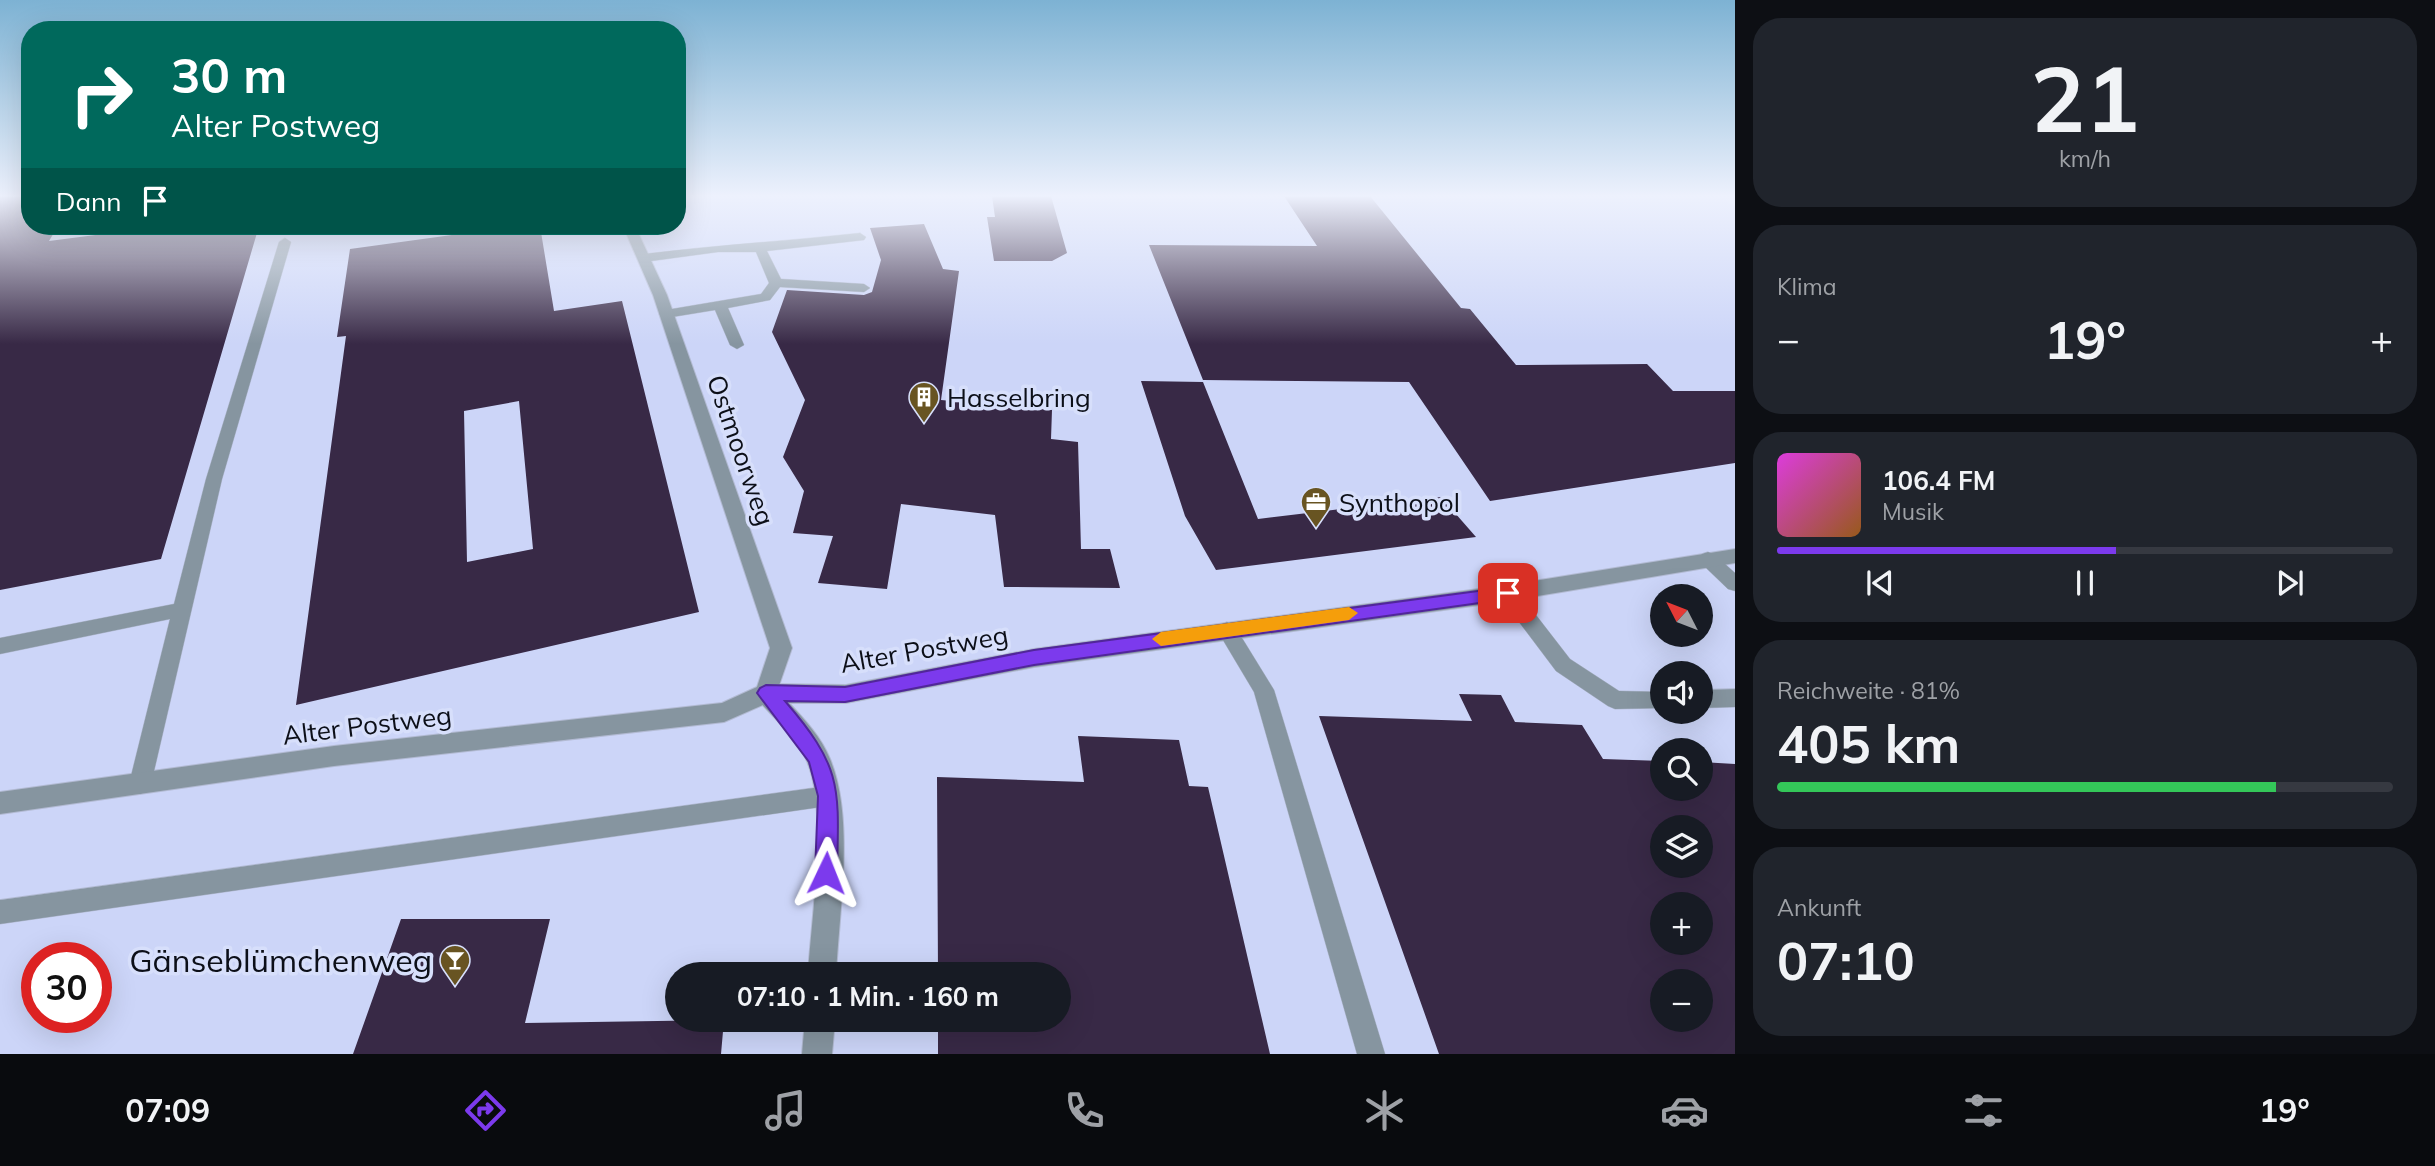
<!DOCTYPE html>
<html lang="de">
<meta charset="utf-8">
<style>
body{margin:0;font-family:Mulish,sans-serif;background:#20242c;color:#f1f3f6;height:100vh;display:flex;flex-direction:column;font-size:26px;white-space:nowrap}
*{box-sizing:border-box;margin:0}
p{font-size:23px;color:#9ea1a6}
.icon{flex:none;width:38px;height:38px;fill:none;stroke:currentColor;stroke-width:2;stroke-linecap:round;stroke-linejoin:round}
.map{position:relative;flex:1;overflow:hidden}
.panel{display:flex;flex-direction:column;gap:18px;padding:18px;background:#0d0f14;width:700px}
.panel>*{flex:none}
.banner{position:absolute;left:21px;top:21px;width:665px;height:214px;border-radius:28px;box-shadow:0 7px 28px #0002;background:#00695c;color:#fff;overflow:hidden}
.needle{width:46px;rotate:312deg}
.fabs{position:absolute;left:1650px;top:584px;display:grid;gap:14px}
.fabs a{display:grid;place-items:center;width:63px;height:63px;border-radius:50%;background:#171b24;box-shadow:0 7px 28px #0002;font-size:35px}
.speed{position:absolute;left:21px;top:942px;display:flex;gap:14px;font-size:35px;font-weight:700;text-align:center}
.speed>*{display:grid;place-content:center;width:91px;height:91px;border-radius:50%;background:#171b24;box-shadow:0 7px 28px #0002;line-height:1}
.speed .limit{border:10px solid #d22;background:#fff;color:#111}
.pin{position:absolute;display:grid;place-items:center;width:60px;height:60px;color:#fff;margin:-30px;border-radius:14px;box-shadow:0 4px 10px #0006}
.me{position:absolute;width:77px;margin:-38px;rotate:2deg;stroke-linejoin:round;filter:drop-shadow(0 0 5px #0008)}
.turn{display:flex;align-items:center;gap:24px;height:147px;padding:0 35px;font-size:32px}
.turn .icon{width:91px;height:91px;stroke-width:2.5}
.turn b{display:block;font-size:49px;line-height:60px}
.then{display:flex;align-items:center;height:66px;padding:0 35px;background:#0003;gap:14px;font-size:26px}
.big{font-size:52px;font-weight:700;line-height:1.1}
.panel .tile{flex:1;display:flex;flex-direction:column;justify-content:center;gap:10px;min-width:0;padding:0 24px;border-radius:28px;background:#20242c}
.panel .dial{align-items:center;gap:0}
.dial b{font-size:91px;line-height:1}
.song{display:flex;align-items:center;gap:21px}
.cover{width:84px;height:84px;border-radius:10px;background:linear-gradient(135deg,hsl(300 70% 55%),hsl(30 70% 35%))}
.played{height:7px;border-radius:4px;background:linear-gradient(90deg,#7c3aed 55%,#363941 55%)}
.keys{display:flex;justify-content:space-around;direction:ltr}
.heat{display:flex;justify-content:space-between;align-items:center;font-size:38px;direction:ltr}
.charge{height:10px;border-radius:5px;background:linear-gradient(90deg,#34c759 81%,#363941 0)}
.trip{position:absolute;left:665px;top:962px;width:406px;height:70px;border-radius:35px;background:#171b24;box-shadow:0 7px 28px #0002;font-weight:700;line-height:70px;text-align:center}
.tab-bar{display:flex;height:112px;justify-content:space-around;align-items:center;background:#090b0e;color:#9ea1a6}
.tab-bar .icon{width:49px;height:49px}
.tab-bar .on{color:#7c3aed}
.tab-bar b{font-size:32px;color:#f1f3f6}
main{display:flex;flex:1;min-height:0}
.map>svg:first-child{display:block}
.built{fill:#ccd5f8;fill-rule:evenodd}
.building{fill:#382946;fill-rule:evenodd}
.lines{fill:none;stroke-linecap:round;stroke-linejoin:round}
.service-casing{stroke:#b2bad2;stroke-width:1}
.minor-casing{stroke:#b2bad2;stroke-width:2}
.tertiary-casing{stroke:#b2bad2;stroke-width:2}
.service{fill:#8695a0;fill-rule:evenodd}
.minor{fill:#8695a0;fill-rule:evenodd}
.tertiary{fill:#8695a0;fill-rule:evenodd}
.route{fill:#7c3aed;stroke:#51269a;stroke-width:2}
.slow{fill:#f59e0b}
.labels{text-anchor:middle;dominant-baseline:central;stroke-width:7;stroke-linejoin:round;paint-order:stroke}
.poi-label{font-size:26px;fill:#0c0f18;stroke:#d7dffb;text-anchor:start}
.street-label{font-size:26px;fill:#0c0f18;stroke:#d7dffb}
.near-poi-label{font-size:32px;fill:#0c0f18;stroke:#d7dffb;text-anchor:end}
</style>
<main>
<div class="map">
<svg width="1735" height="1054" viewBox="0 0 1735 1054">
<rect width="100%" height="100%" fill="#d7dffb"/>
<!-- built -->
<path class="built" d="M 0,196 L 30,226 L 677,226 L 677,196 L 1720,196 L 1735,207 L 1735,1054 L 0,1054 ZM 1662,597 L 1701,597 L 1701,635 L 1662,635 ZM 1662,674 L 1701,674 L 1701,712 L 1662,712 ZM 1662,751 L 1701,751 L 1701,789 L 1662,789 ZM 1662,828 L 1701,828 L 1701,866 L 1662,866 ZM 1662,905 L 1701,905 L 1701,943 L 1662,943 ZM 37,957 L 96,957 L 96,1017 L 37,1017 ZM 677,975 L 1059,975 L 1059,1020 L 677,1020 ZM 1662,982 L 1701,982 L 1701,1020 L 1662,1020 Z"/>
<!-- building -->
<g class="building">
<polygon points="0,196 30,196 30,226 58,226 49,241 165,226 259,226 161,559 0,590"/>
<polygon points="992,196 1051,196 1067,253 1052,261 994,261 987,217 995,217"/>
<polygon points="1284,196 1370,196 1461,308 1470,309 1516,365 1647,364 1673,391 1735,391 1735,463 1490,501 1409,382 1203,380 1149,245 1317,246"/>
<polygon points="924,224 943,269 959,271 941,400 1052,410 1051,439 1078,442 1081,549 1110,549 1120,588 1004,587 995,515 901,504 887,589 818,583 833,536 793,533 804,491 783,457 805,400 772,332 787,290 864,295 872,292 881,260 870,228"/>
<path d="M 518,226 L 540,226 L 554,311 L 622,301 L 699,612 L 296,705 L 346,336 L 337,337 L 350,249 ZM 519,401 L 533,549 L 467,562 L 464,411 Z"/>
<polygon points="1141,381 1203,382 1258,519 1441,497 1476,537 1216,570 1185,516"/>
<path d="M 1459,694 L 1501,695 L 1515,722 L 1582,725 L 1603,759 L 1662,761 L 1662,789 L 1701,789 L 1701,762 L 1735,764 L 1735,1054 L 1439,1054 L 1319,716 L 1472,721 ZM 1662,828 L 1701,828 L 1701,866 L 1662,866 ZM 1662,905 L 1701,905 L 1701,943 L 1662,943 ZM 1662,982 L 1701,982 L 1701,1020 L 1662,1020 Z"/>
<polygon points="1078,736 1179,740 1189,786 1208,787 1270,1054 938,1054 938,1020 1059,1020 1059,975 938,975 937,777 1084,782"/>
<polygon points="401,919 550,919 525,1023 724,1020 721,1054 353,1054"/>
</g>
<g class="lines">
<!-- service casing -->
<g class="service-casing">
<g id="service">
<path d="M 860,233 L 866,237 L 864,240 L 767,251 L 781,279 L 864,284 L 870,288 L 864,292 L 780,287 L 770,300 L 728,308 L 744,345 L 737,349 L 730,345 L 715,310 L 666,318 L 659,314 L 666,310 L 761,294 L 769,283 L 756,252 L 718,252 L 644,262 L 638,258 L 644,254 C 716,245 788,241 860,233 Z"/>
<polygon points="285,238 291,242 222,479 151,784 148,791 140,794 132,791 129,784 170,619 0,654 0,638 174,604 206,479 279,242"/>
<polygon points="1708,552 1714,554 1735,573 1735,591 1728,589 1702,564 1699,559 1702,554"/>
<polygon points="1508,586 1515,588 1570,659 1619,691 1662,692 1662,708 1615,709 1608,706 1556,671 1501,598 1499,593 1501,588"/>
<polygon points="1227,622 1234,625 1274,690 1385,1054 1357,1054 1254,692 1217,630 1220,625"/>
<polygon points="1735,689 1735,707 1701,708 1701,690"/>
<polygon points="828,786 836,789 839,796 836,803 828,806 0,924 0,900"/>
</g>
</g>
<!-- minor casing -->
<g class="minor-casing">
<g id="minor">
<path d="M 1735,549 L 1735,563 L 1508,601 L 1034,667 L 846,703 L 789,703 C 805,720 821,737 830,759 C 855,819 839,911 836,975 L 808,975 C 811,920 829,807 806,759 C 795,736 774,718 758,700 L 755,693 L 758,686 L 766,684 L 846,685 L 1034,649 L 1508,585 Z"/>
<polygon points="805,1020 835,1020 832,1054 802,1054"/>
</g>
</g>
<!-- tertiary casing -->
<g class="tertiary-casing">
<polygon id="tertiary" points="623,226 635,226 667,295 792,648 774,700 724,722 334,766 0,814 0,792 334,746 722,703 757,687 770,648 653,295"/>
</g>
<!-- service -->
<use href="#service" class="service"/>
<!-- minor -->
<use href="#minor" class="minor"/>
<!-- tertiary -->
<use href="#tertiary" class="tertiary"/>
</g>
<!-- sky -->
<linearGradient id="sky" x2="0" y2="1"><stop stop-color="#7db2d3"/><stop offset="0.57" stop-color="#edf1fd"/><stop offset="1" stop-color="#edf1fd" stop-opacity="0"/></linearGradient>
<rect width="1735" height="344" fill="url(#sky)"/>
<!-- route -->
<path class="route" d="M 1508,587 L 1517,593 L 1508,599 L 1034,665 L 845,702 L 785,701 C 843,768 839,787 837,873 L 834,880 L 826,883 L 818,880 L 815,873 L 818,796 L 809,762 L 757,693 L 760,688 L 766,685 L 845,687 L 1034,650 Z"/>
<!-- slow -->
<polygon class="slow" points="1349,607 1358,613 1349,620 1161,646 1152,639 1161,632"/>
<!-- icons -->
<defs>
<g id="building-pin" transform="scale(1.575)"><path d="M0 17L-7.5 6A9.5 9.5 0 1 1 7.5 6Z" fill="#685422" stroke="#d7dffb"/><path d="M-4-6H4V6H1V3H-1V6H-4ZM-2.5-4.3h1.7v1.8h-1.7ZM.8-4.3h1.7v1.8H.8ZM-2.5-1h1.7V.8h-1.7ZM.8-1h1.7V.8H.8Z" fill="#fff"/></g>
<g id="office-pin" transform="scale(1.575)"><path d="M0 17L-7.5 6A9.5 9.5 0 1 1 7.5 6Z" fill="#685422" stroke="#d7dffb"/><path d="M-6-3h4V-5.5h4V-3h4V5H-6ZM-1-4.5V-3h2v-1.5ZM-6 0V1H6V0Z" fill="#fff"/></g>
<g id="bar-pin" transform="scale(1.575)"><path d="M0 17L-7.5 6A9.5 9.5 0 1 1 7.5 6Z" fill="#685422" stroke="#d7dffb"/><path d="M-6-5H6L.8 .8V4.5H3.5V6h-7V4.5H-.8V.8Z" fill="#fff"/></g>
</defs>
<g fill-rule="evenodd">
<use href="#building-pin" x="924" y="397"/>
<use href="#office-pin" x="1316" y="502"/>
<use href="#bar-pin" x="455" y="960"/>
</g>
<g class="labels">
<!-- poi labels -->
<g class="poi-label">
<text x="947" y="397">Hasselbring</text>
<text x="1339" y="502">Synthopol</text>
</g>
<!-- street labels -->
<g class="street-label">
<text transform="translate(741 450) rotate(71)">Ostmoorweg</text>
<text transform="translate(924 649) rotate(-10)">Alter Postweg</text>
<text transform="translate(367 725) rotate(-7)">Alter Postweg</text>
</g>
<!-- near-poi labels -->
<g class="near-poi-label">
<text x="432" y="960">Gänseblümchenweg</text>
</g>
</g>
</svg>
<div class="fabs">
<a><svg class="needle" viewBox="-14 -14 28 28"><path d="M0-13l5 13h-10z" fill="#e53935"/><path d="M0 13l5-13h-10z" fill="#9ea1a6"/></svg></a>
<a><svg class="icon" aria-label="sound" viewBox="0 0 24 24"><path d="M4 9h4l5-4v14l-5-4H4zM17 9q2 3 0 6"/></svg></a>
<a><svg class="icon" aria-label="search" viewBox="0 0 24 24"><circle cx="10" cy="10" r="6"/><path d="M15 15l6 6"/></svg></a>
<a><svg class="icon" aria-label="layers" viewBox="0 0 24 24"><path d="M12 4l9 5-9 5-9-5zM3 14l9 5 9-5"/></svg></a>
<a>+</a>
<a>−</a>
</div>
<div class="speed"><div class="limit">30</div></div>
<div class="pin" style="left:1508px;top:593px;background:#d93025"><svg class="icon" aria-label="arrive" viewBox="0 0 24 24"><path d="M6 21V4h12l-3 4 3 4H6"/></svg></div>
<svg class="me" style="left:826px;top:873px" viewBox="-20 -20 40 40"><path d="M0-17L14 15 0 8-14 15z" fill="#7c3aed" stroke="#fff" stroke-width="4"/></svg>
<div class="trip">07:10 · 1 Min. · 160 m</div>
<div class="banner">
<div class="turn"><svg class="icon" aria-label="right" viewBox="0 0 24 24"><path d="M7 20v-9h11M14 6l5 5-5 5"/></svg><div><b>30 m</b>Alter Postweg</div></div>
<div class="then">Dann<svg class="icon" aria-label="arrive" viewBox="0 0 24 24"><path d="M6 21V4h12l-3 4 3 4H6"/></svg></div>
</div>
</div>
<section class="panel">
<div class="tile dial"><b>21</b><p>km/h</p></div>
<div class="tile"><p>Klima</p>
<div class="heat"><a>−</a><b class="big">19°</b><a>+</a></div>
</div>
<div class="tile">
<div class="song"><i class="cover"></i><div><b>106.4 FM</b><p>Musik</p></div></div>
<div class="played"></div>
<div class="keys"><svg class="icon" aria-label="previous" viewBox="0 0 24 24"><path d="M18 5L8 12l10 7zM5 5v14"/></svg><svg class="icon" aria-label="pause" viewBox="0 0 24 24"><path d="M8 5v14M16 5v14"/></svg><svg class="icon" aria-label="next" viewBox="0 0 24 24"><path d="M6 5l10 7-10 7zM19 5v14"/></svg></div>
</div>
<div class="tile"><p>Reichweite · 81%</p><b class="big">405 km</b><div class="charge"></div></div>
<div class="tile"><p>Ankunft</p><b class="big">07:10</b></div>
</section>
</main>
<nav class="tab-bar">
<b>07:09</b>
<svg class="icon on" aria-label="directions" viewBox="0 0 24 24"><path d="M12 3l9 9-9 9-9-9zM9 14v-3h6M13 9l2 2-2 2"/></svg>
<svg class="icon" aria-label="music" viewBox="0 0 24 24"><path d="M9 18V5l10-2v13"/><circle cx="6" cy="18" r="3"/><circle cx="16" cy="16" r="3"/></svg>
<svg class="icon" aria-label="phone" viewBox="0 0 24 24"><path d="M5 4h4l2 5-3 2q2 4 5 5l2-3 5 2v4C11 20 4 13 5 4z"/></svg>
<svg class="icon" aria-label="climate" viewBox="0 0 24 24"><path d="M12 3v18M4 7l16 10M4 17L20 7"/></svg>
<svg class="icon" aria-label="car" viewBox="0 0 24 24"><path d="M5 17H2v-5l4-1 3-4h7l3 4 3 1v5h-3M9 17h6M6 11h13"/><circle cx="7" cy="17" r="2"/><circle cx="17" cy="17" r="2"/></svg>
<svg class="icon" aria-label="filters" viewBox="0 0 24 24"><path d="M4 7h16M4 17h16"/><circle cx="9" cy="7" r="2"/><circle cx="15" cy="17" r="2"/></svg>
<b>19°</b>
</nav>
